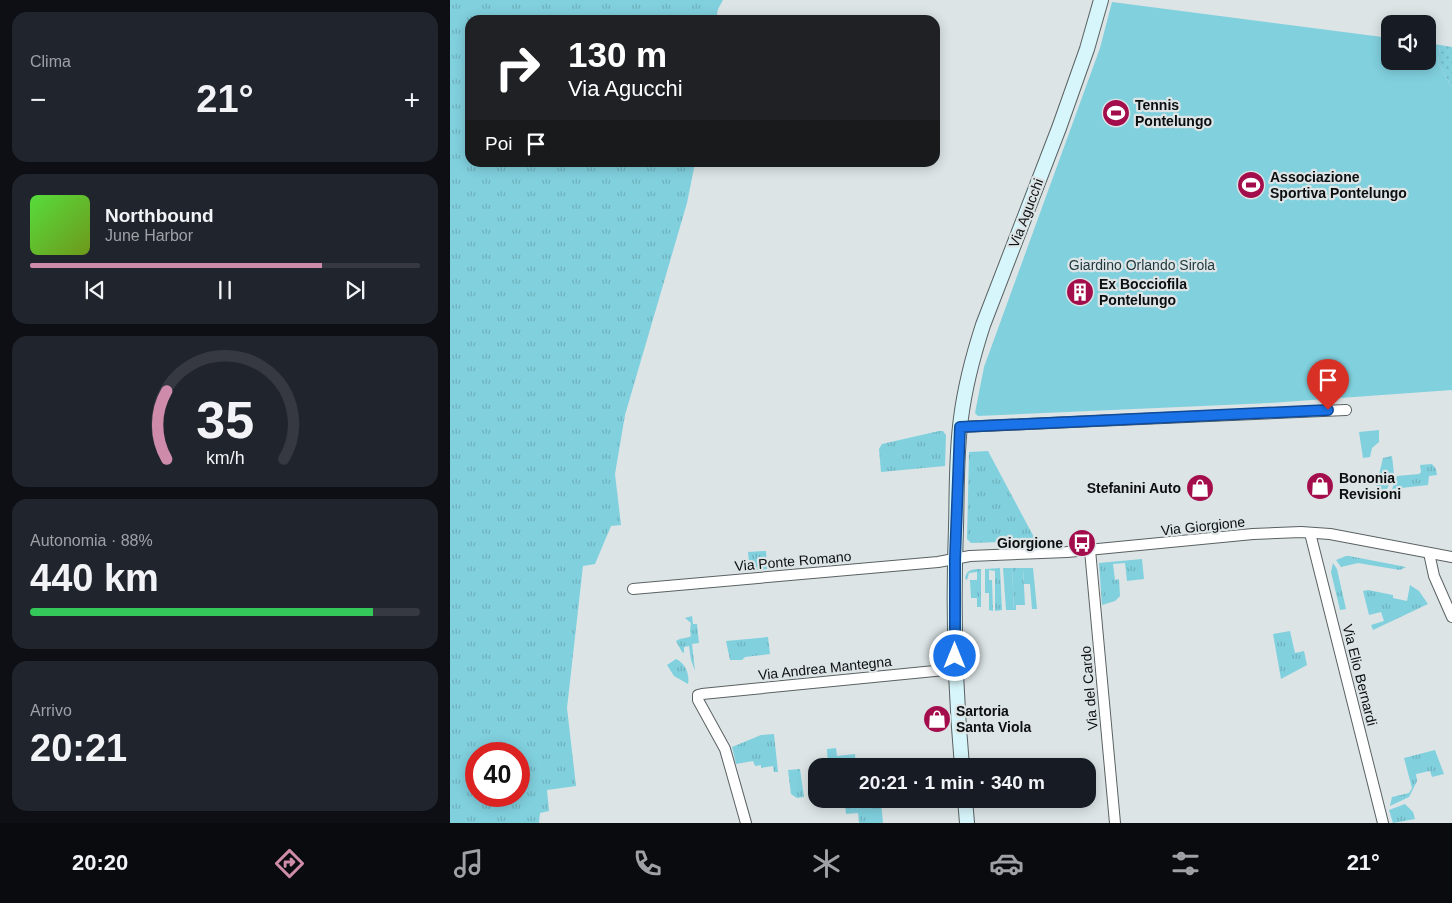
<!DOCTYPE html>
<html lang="it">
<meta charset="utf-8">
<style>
body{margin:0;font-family:Arial,sans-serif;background:#20242c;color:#f1f3f6;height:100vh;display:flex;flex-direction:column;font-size:19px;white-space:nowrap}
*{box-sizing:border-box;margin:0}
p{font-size:16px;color:#9ea1a6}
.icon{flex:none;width:28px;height:28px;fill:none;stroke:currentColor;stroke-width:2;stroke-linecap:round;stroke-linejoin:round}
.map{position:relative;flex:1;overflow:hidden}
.details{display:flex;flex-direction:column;gap:12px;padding:12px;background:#0d0f14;width:450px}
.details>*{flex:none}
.hud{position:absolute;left:15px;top:15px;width:475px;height:152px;border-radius:15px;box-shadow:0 2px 12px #0003;background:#202124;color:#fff;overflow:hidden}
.fabs{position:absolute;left:931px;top:15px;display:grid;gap:10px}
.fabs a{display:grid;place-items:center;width:55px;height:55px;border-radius:10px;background:#171b24;box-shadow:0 2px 12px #0003;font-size:25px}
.speed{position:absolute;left:15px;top:742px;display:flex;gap:10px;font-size:25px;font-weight:700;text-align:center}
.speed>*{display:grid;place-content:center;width:65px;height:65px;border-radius:50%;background:#171b24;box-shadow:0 2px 12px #0003;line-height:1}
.speed .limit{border:8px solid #d22;background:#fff;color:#111}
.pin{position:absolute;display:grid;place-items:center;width:42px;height:42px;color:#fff;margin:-51px -21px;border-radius:50% 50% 50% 0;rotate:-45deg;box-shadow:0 0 5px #0007}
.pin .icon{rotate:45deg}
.me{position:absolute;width:55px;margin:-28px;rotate:0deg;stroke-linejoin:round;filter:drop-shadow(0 0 4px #0008)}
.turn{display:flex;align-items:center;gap:18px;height:105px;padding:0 20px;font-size:22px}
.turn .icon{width:65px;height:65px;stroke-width:2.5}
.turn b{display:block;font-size:35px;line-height:42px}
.then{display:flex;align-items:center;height:48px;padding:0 20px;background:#0003;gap:10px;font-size:19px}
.big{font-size:38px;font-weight:800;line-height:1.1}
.details .tile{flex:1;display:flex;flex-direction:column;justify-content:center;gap:8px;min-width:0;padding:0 18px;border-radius:15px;background:#20242c}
.details .dial{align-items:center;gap:0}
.dial svg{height:130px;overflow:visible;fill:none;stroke:#363941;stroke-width:7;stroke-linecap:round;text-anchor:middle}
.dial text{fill:#f1f3f6;stroke:none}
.song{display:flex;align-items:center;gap:15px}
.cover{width:60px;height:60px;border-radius:8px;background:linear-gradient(135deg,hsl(110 70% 55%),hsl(80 70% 35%))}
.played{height:5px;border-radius:2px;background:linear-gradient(90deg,#ce8caa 75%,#363941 75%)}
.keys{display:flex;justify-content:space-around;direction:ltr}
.heat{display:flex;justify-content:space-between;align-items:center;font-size:28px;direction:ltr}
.charge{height:8px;border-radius:4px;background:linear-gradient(90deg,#34c759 88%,#363941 0)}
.trip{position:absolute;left:358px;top:758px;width:288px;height:50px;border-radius:15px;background:#171b24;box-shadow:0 2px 12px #0003;font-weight:800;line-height:50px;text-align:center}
.menu{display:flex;height:80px;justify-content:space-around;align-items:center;background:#090b0e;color:#9ea1a6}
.menu .icon{width:35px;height:35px}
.menu .active{color:#ce8caa}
.menu b{font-size:22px;color:#f1f3f6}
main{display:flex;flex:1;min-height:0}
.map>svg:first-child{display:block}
.grass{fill:url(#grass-tufts);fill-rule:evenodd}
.park{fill:url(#park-dots)}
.garden{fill:#81d0de}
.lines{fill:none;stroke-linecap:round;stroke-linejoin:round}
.street-casing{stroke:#5a6162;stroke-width:12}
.secondary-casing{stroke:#5a6162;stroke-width:16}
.street{stroke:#fff;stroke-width:10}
.secondary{stroke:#d7f6fb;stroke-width:14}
.route-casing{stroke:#114b97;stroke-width:12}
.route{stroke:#1a73e8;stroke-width:9}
.labels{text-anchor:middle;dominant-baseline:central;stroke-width:4.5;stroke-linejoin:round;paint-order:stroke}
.poi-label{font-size:14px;font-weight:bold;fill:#0c0e0f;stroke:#dce4e6;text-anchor:start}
.street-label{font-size:14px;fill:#0c0e0f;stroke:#dce4e6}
.park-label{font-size:14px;fill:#1e373c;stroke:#dce4e6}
</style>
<main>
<section class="details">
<div class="tile"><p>Clima</p>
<div class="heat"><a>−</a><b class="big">21°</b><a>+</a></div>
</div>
<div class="tile">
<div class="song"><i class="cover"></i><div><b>Northbound</b><p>June Harbor</p></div></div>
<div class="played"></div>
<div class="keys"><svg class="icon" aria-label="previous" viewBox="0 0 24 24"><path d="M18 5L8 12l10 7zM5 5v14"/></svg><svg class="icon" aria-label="pause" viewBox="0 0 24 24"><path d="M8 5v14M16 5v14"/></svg><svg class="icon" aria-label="next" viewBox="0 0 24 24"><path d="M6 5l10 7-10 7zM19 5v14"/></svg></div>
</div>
<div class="tile dial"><svg viewBox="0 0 100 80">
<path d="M14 69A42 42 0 1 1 86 69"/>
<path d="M14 69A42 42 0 0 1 14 27" stroke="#ce8caa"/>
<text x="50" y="56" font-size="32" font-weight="700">35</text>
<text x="50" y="72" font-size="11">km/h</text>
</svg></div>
<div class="tile"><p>Autonomia · 88%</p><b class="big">440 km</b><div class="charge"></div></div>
<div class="tile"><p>Arrivo</p><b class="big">20:21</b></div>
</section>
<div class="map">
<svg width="1002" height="823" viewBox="0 0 1002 823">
<defs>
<pattern id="grass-tufts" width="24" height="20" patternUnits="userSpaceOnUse" patternTransform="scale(1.25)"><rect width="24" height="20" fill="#81d0de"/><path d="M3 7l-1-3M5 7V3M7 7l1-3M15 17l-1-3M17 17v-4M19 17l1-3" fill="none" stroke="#6eb1bd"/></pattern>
<pattern id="park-dots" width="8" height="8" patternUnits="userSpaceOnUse" patternTransform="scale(1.25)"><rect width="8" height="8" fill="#81d0de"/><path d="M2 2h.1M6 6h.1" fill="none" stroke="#6eb1bd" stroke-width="1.8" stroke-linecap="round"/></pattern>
</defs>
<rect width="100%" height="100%" fill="#dce4e6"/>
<!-- grass -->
<g class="grass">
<path d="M 0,0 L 273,0 L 268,9 L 266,20 L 20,20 L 20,162 L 245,163 L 237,203 L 175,415 L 165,474 L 171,525 L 161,526 L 145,564 L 133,566 L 117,708 L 126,786 L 97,790 L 99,811 L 90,813 L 89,823 L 0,823 ZM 26,754 L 69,754 L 69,796 L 26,796 Z"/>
<polygon points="489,431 493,431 496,435 495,466 431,472 429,449 432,444"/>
<polygon points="538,451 586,541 521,543 517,539 519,452"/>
<polygon points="942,456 944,474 937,489 927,490 926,487 933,458"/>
<polygon points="982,464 986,469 987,475 979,476 978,485 942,489 947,476 969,474 971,472 970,465"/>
<polygon points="316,551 317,569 300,571 298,552"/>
<polygon points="896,556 899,556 956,567 950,570 908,563 891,567 886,560"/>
<polygon points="692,559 694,579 677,581 675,563 663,564 665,580 669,579 670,596 665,601 652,605 649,563"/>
<polygon points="883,563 887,569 896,609 890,610 881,572"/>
<polygon points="550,568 552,610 545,611 545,571 539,570 539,580 542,580 543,611 539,610 539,593 535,593 535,569"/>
<polygon points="562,568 573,568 575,605 566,605 566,610 564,610"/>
<path d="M 531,569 L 531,607 L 527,607 L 527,598 L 521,598 L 520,580 L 527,580 L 527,572 L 519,573 L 517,580 L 515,578 C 517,569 523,569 531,569 Z"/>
<polygon points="960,585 969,591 978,604 923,630 921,625 934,621 931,612 919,615 913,591 918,590 943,595 943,598 957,601"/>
<path d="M 242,616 L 243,624 L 247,624 L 249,643 L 242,644 L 245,671 L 241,660 L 239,646 L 234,647 L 234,653 L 232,652 L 226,641 C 232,637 236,639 241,636 L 240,631 L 241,623 L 235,618 Z"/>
<polygon points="840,631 845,653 854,651 857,665 831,679 823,634"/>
<polygon points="318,637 320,654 295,657 292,660 280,660 276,641"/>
<path d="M 226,659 C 235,663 240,674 238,684 L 224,676 L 217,665 Z"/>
<polygon points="324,734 328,772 324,772 323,766 311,768 311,765 305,766 303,761 286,764 282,747 311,735"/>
<polygon points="985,750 994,774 982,777 980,771 966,774 967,781 959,797 940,806 942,797 959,793 962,788 954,758"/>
<polygon points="350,769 354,797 347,798 341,794 338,770"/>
<polygon points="431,801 433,823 409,823 408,813 396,814 395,804"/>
<polygon points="955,804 963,812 965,819 943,823 939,810"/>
</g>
<!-- park -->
<polygon class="park" points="990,45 1002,47 1002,87 988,63"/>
<!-- garden -->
<g class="garden">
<polygon points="662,2 940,38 940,61 978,61 978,43 990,45 988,63 1002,87 1002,390 820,403 528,416 525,413 534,367 650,48"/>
<polygon points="929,430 929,442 922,448 920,457 913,458 909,432"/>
<polygon points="553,568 562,568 564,610 556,610"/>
<polygon points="573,568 583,568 587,609 582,609 580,584 574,584"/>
<polygon points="386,748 387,756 405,754 406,766 378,766 377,749"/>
</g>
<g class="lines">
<!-- street casing -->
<g class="street-casing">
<g id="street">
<polyline points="510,427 896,410"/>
<polyline points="860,533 933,823"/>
<polyline points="640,550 665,823"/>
<polyline points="979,553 984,576 1002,617"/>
<polyline points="183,589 488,562 520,556 617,552 803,534 851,532 880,534 1002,557"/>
<polyline points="296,823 275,749 248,700 248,695 252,694 505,669"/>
</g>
</g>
<!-- secondary casing -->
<g class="secondary-casing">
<g id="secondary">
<path d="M 512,766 C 505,687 503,607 506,527 C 507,491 506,454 511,418 C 515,386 523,356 533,325 L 609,128 L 637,49 L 651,0"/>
<polyline points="515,799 517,823"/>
</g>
</g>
<!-- street -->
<use href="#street" class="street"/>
<!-- secondary -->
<use href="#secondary" class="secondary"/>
</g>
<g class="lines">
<!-- route casing -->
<g class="route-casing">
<polyline id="route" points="505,656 505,559 510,427 878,410"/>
</g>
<!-- route -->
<use href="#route" class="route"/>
</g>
<!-- icons -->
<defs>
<g id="stadium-disc" transform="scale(1.4375)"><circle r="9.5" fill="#a30d4c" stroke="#dce4e6"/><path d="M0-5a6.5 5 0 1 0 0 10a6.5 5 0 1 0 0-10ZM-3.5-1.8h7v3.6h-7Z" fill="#fff"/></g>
<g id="building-disc" transform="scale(1.4375)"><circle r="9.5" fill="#a30d4c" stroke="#dce4e6"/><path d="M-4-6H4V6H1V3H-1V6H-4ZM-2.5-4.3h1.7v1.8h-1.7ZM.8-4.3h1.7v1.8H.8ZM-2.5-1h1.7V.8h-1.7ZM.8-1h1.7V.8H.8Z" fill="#fff"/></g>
<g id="shop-disc" transform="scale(1.4375)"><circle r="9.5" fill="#a30d4c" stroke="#dce4e6"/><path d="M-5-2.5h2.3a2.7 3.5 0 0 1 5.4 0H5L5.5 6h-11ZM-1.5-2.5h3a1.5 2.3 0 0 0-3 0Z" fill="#fff"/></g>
<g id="bus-disc" transform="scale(1.4375)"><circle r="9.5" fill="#a30d4c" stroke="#dce4e6"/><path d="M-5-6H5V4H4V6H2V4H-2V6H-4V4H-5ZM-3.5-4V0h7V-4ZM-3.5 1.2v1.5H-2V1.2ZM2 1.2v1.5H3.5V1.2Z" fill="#fff"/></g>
</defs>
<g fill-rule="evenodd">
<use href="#stadium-disc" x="666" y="113"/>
<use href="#stadium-disc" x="801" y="185"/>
<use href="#building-disc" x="630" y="292"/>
<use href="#shop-disc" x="870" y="486"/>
<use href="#shop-disc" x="750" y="488"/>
<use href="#bus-disc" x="632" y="543"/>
<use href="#shop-disc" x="487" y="719"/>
</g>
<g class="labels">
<!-- poi labels -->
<g class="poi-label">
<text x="685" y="105">Tennis<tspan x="685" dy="16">Pontelungo</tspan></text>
<text x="820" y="177">Associazione<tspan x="820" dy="16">Sportiva Pontelungo</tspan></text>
<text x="649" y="284">Ex Bocciofila<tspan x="649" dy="16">Pontelungo</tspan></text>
<text x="889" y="478">Bononia<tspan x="889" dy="16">Revisioni</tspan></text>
<text x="731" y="488" text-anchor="end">Stefanini Auto</text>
<text x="613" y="543" text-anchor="end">Giorgione</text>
<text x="506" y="711">Sartoria<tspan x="506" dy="16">Santa Viola</tspan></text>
</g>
<!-- street labels -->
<g class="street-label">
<text transform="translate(576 213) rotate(-69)">Via Agucchi</text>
<text transform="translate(753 526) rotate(-6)">Via Giorgione</text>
<text transform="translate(343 561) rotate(-5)">Via Ponte Romano</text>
<text transform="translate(375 668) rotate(-6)">Via Andrea Mantegna</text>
<text transform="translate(910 675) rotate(76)">Via Elio Bernardi</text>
<text transform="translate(639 688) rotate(-95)">Via del Cardo</text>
</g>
<!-- park labels -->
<g class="park-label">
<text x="692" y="265">Giardino Orlando Sirola</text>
</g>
</g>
</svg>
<div class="fabs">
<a><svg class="icon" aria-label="sound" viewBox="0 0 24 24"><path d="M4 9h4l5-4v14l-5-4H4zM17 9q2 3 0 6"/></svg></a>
</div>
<div class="speed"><div class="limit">40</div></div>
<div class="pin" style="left:878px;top:410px;background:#d93025"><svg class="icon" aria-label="arrive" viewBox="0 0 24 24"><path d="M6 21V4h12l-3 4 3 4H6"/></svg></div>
<svg class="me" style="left:505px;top:656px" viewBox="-20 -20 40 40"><circle r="17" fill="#1a73e8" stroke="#fff" stroke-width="3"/><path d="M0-11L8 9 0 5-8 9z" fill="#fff"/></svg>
<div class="trip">20:21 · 1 min · 340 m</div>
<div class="hud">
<div class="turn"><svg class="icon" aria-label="right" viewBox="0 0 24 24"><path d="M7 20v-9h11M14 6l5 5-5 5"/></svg><div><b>130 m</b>Via Agucchi</div></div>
<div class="then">Poi<svg class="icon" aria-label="arrive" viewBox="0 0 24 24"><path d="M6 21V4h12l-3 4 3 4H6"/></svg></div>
</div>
</div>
</main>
<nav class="menu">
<b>20:20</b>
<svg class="icon active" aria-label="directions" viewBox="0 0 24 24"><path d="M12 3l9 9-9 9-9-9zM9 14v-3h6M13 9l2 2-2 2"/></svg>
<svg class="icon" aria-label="music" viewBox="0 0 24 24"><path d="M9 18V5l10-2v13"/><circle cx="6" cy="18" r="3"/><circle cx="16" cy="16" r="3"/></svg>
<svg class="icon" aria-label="phone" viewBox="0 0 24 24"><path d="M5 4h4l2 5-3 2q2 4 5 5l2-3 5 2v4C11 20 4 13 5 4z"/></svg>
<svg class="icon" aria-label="climate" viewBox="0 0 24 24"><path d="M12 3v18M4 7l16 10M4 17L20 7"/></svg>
<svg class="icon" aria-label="car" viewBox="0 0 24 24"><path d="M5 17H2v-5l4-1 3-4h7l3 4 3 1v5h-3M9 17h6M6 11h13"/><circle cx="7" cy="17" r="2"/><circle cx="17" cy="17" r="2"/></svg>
<svg class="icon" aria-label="filters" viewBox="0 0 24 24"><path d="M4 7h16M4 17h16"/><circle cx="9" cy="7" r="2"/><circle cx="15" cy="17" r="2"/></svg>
<b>21°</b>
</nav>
